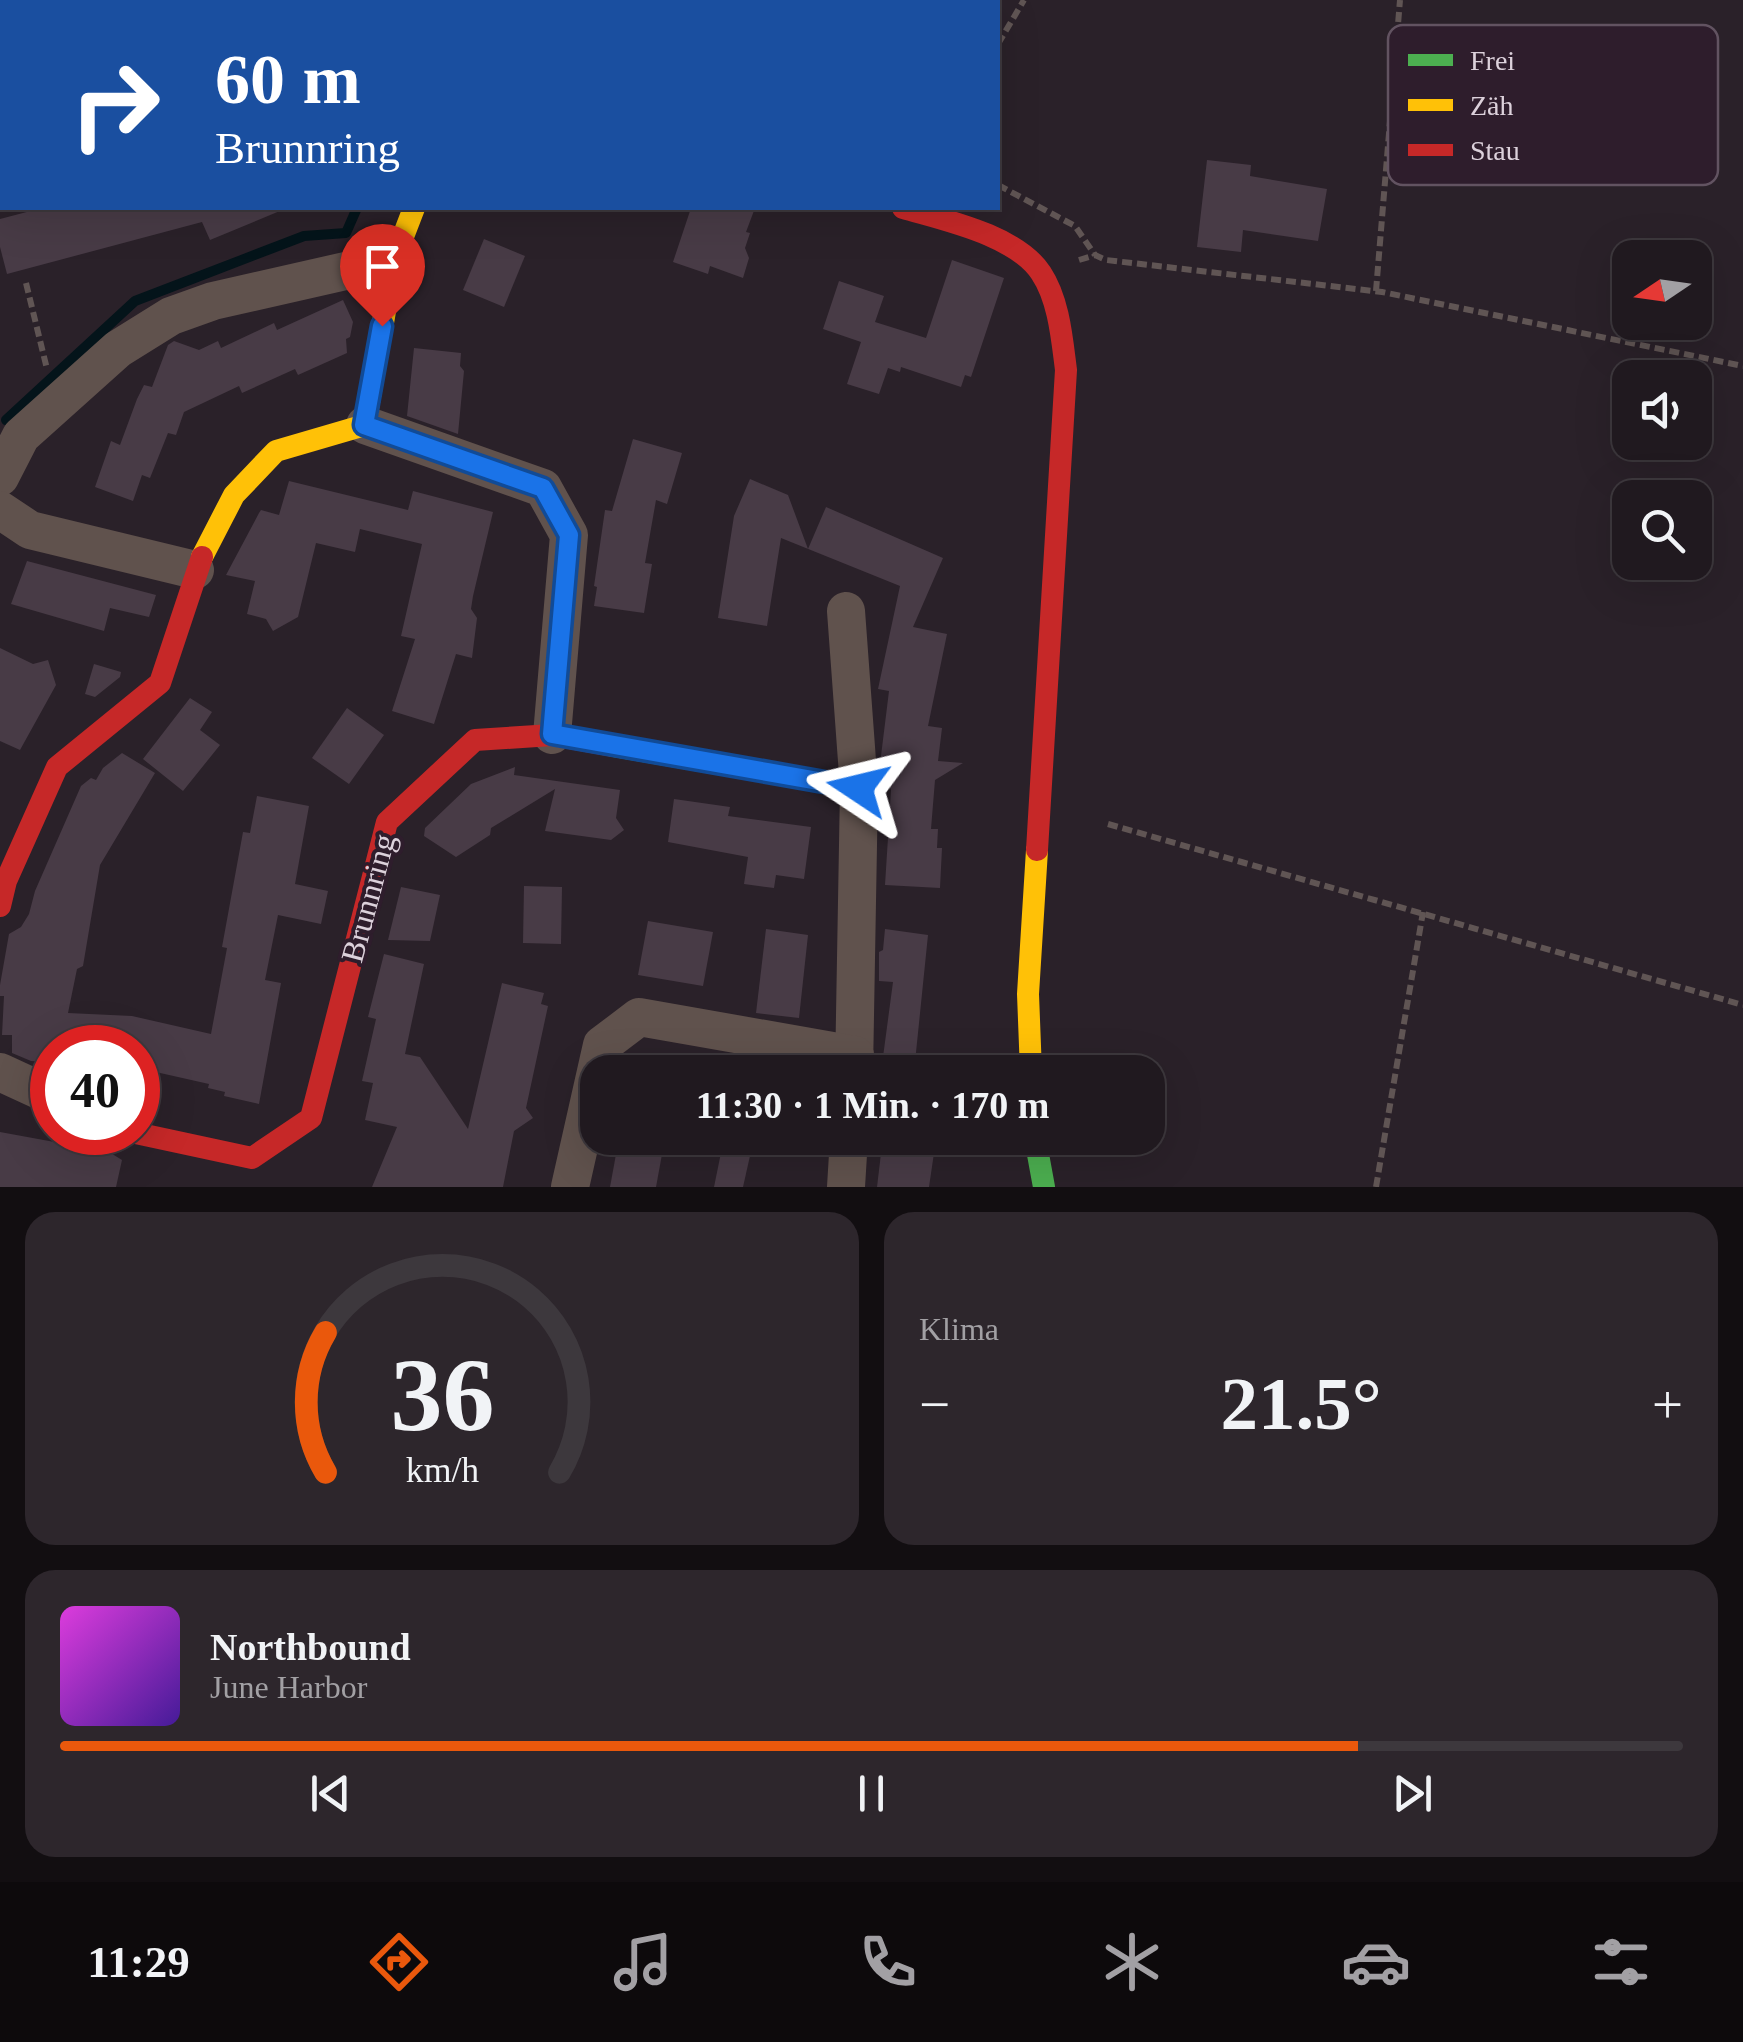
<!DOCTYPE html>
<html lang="de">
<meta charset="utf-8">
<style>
body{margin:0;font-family:Georgia,serif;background:#2d262c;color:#f1f3f6;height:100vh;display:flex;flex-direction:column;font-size:38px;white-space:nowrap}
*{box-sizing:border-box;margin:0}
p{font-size:32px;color:#a2a0a4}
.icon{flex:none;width:55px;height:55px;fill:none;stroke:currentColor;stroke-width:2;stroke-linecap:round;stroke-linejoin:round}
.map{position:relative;height:1187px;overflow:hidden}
.drawer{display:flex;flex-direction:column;gap:25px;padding:25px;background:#120e11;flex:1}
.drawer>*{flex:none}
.hud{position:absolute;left:0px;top:0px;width:1000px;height:210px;box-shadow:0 10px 40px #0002,0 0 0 2px #3d383d;background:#1a4fa0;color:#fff;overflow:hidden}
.needle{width:65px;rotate:257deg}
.fabs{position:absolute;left:1612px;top:240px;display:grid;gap:20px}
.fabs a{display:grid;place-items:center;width:100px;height:100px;border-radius:20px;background:#20191f;box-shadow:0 10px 40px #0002,0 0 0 2px #3d383d;font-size:50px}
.speed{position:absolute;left:30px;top:1025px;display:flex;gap:20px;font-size:50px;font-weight:700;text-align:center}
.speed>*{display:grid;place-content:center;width:130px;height:130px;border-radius:50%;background:#20191f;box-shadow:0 10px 40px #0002,0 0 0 2px #3d383d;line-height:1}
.speed .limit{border:15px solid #d22;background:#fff;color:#111}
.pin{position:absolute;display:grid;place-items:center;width:85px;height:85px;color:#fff;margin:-102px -42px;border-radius:50% 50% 50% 0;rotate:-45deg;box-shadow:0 0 10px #0007}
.pin .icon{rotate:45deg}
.me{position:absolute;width:110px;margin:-55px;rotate:280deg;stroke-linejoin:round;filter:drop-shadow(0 0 8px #0008)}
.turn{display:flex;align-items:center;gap:35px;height:210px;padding:0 50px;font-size:45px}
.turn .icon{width:130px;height:130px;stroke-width:2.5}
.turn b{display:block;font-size:70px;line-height:85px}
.big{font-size:75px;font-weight:800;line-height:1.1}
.drawer .card{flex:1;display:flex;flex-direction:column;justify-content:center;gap:15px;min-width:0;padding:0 35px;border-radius:30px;background:#2d262c}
.drawer .dial{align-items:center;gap:0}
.dial svg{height:260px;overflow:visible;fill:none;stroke:#3d383d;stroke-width:7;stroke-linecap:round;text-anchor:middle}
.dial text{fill:#f1f3f6;stroke:none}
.song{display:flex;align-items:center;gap:30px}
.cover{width:120px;height:120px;border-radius:15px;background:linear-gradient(135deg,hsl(300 70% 55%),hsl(260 70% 35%))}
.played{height:10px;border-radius:5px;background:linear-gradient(90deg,#ea580c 80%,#3d383d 80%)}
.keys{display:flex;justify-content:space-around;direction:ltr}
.heat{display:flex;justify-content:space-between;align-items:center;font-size:55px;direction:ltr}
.drawer .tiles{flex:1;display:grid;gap:25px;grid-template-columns:1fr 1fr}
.card:last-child{grid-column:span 2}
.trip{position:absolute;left:580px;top:1055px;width:585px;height:100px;border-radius:30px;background:#20191f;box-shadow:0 10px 40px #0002,0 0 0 2px #3d383d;font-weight:800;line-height:100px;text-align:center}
.tab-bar{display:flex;height:160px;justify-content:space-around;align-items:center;background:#0d0a0c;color:#a2a0a4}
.tab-bar .icon{width:70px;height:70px}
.tab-bar .current{color:#ea580c}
.tab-bar b{font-size:45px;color:#f1f3f6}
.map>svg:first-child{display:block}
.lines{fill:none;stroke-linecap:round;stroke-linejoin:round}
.stream{stroke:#04141a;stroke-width:10}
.building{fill:#483b46}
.path{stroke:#605554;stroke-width:6;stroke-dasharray:10 5;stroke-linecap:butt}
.street{stroke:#60524d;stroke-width:38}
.fast{stroke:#4caf50;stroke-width:22}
.slow{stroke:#ffc107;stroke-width:22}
.jam{stroke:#c62828;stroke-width:22}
.route-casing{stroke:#114b97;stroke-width:25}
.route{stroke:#1a73e8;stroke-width:18}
.labels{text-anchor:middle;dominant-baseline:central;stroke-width:8;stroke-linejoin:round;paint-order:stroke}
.street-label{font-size:32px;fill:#dcd1db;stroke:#2e1d2c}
.key{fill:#2e1d2c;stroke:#625361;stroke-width:2.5}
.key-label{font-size:28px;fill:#dcd1db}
</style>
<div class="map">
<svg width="1743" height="1187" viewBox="0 0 1743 1187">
<rect width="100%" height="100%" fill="#2a2129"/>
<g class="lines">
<!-- stream -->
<g class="stream">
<polyline points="458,2 459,0"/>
<polyline points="6,420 135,301 304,236 346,233 357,208"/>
</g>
</g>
<!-- building -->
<g class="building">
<polygon points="1207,160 1251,165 1250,176 1327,189 1318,241 1243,230 1241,252 1197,247"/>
<polygon points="42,208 287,208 210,240 202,222 7,274 0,247 0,219"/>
<polygon points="691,208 755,208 746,232 750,233 745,248 749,258 743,278 710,266 708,274 673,262"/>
<polygon points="484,239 525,256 504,307 463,290"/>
<polygon points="952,260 1004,278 971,377 965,375 961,387 901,367 900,372 888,368 879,394 847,384 861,342 823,329 839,281 884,296 875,322 926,338"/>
<polygon points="343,300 353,322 350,337 346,339 347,353 298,375 295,369 242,393 239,386 184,412 176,435 168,433 150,478 142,475 133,501 95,487 111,441 120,445 137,399 144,385 152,387 168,345 174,341 199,350 218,341 221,348 274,323 277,330"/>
<polygon points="414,348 461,353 460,366 464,371 458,434 407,416"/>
<polygon points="633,439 682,453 667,504 656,500 645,563 652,564 644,613 594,606 597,587 594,586 605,510 612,511"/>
<polygon points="750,479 788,495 808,549 826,507 943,558 913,627 947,634 928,726 942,728 938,761 963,763 935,780 931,829 938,829 937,848 942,848 940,888 885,885 891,790 880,764 889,691 878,689 900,586 781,538 767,626 718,618 734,516"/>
<polygon points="289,481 408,510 413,491 493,512 473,596 471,609 477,618 472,658 456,654 434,724 392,711 415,639 401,636 422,544 360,529 355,552 316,543 298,617 273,631 266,619 247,614 255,581 226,575 259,513 261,510 279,515"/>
<polygon points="27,561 156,595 149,617 110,608 104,631 11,604"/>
<polygon points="0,648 33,664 48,660 56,685 20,750 0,741"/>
<polygon points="94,664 121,672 120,677 95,697 85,694"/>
<polygon points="190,698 212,712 200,730 220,745 183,791 143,759"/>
<polygon points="347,708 384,735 349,784 312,758"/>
<polygon points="122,753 155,773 100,865 83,966 77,969 68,1013 132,1016 211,1034 227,948 222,947 243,832 250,833 257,796 309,806 295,884 328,891 321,924 278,915 265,980 281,983 259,1104 224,1096 225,1092 208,1088 209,1084 138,1068 138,1048 52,1048 52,1062 31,1061 12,1053 12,1035 2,1035 4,996 0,996 0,985 9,934 21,927 29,914 35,891 81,786 91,778 96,780 103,768"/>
<polygon points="515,767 514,775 620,790 616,818 624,830 611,840 545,831 555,789 491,828 490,835 456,857 424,836 425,828 471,784"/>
<polygon points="674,799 730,807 728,816 811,827 804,879 776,875 774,888 744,884 748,857 668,842"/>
<polygon points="524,886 562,887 561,944 523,943"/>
<polygon points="401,887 440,895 430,941 388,940"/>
<polygon points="648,921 713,932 703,986 638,975"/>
<polygon points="766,929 808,935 799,1018 756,1013"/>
<polygon points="885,929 928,935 914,1072 881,1072 893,982 879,981 879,952 883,950"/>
<polygon points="384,954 424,964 405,1054 420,1057 468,1129 502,983 544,993 541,1004 548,1006 526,1108 533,1118 514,1131 503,1187 372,1187 397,1127 365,1120 373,1083 362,1081 376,1019 368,1017"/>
<polygon points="0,1132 109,1152 122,1160 116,1187 0,1187"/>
<polygon points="619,1138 665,1138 656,1187 610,1187"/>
<polygon points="724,1138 754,1138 743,1187 714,1187"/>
<polygon points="882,1145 934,1153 929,1187 877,1187"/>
</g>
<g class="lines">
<!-- path -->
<g class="path">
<polyline points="420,2 421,0"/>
<polyline points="998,44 1024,0"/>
<polyline points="998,185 1075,226 1095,255"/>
<polyline points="1079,260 1095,255 1106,260 1382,292 1743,366"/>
<polyline points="26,283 47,369"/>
<polyline points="1376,291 1400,0"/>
<polyline points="1108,824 1743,1005"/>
<polyline points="1376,1187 1423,912"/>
</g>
<!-- street -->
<g class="street">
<polyline points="520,2 522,0"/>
<polyline points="365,425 543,488 569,535 552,735"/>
<polyline points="0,477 21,436 118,349 171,316 213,301 394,260"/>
<polyline points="0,510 30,530 195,570"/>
<polyline points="846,611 859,788 854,1072"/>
<polyline points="0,1072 52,1096"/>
<polyline points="570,1187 602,1045 639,1017 855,1055"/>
<polyline points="846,1187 849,1138"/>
</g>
<!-- fast -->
<g class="fast">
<polyline points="613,746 859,788"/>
<polyline points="1035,1138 1044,1187"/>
</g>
<!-- slow -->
<g class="slow">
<polyline points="614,0 615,2"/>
<polyline points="202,557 234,495 276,451 365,425 394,260 414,208"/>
<polyline points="1031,1072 1028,994 1037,850"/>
</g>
<!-- jam -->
<g class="jam">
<path d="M 903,208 C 944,220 1016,235 1041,273 C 1059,300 1062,339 1066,370 L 1037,850"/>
<polyline points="0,906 6,881 57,767 160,683 202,557"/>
<polyline points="131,1132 252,1158 311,1118 387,822 475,740 552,735 613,746"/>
</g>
</g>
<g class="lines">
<!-- route casing -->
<g class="route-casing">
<polyline id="route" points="382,326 364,425 543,488 569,535 552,734 858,788"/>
</g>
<!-- route -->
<use href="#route" class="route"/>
</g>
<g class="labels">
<!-- street labels -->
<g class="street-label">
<text transform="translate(368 898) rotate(-75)">Brunnring</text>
</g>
</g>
<!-- legend -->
<rect x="1388" y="25" width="330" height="160" rx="15" class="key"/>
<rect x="1408" y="54" width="45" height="12" fill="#4caf50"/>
<rect x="1408" y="99" width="45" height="12" fill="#ffc107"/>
<rect x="1408" y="144" width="45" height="12" fill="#c62828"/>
<g class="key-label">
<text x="1470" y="70">Frei</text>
<text x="1470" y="115">Zäh</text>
<text x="1470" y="160">Stau</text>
</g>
</svg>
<div class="fabs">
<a><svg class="needle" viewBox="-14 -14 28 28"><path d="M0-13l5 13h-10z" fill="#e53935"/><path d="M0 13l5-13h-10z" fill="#a2a0a4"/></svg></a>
<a><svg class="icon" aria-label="sound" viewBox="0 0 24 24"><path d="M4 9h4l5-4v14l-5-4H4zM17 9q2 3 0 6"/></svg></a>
<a><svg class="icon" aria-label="search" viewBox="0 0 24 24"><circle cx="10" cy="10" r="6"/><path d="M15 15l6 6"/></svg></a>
</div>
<div class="speed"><div class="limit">40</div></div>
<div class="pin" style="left:382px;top:326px;background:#d93025"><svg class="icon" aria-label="arrive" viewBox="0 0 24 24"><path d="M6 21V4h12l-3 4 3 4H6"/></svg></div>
<svg class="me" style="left:858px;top:788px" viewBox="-20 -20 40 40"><path d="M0-17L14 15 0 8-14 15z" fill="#1a73e8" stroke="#fff" stroke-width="4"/></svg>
<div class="trip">11:30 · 1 Min. · 170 m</div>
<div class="hud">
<div class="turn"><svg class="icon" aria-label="right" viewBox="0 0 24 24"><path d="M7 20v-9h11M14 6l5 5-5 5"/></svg><div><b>60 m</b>Brunnring</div></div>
</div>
</div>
<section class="drawer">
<div class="tiles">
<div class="card dial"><svg viewBox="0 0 100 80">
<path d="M14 69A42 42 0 1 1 86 69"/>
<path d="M14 69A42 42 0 0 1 14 26" stroke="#ea580c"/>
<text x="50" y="56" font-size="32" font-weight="700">36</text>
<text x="50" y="72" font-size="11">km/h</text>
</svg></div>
<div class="card"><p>Klima</p>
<div class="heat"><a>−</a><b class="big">21.5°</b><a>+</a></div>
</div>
<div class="card">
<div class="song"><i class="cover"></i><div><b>Northbound</b><p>June Harbor</p></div></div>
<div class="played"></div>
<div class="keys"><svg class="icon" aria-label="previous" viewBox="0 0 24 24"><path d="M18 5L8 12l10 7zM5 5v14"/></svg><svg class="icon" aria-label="pause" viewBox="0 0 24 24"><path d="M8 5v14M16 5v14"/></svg><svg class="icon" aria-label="next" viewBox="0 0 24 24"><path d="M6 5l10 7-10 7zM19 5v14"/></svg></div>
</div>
</div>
</section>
<nav class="tab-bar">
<b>11:29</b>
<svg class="icon current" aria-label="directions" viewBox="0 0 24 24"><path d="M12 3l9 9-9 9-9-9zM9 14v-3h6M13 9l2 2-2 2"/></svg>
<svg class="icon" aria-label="music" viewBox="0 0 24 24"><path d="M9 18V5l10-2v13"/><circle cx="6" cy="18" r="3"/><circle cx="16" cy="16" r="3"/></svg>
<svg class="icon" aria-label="phone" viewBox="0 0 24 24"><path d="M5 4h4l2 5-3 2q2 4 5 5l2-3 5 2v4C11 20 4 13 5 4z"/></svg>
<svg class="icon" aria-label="climate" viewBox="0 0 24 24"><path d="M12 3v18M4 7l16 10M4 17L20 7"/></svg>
<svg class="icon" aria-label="car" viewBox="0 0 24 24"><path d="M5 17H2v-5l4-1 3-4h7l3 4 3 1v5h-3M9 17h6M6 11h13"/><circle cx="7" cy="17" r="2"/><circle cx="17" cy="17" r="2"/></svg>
<svg class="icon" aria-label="filters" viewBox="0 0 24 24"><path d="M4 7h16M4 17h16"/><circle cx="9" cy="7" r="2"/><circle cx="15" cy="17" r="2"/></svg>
</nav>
